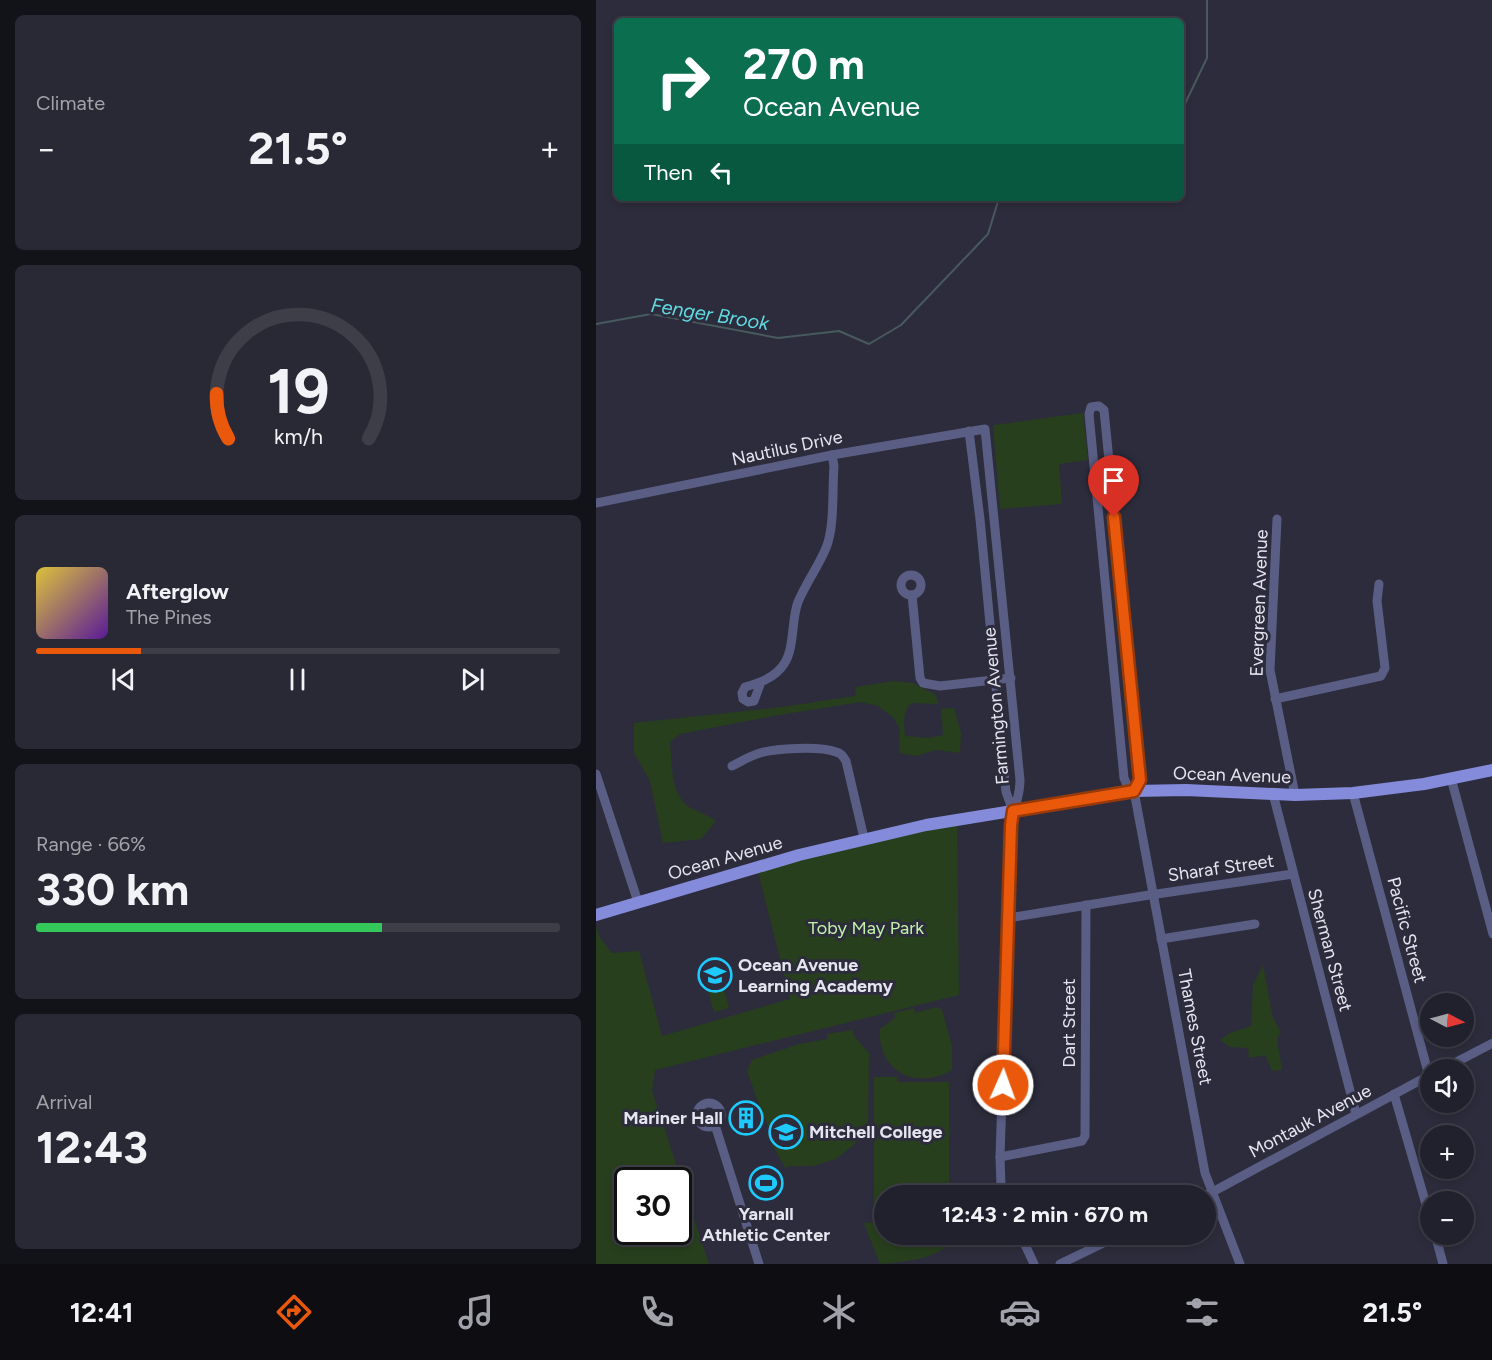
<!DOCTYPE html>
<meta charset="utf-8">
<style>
body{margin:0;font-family:Figtree,sans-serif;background:#292935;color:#f1f3f6;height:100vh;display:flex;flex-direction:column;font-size:22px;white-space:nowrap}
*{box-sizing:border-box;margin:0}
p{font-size:20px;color:#a2a3aa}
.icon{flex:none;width:33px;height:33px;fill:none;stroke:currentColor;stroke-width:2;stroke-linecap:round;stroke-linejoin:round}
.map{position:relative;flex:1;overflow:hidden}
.drawer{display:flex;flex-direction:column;gap:15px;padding:15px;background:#121219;width:596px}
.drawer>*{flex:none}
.banner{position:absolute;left:18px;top:18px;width:570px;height:183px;border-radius:9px;box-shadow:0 3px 9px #0003,0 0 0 2px #3e3e49;background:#0b6e4f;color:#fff;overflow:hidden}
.needle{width:39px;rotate:96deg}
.buttons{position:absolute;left:824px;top:993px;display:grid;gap:12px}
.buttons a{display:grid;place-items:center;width:54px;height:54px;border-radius:50%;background:#21212d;box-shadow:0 3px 9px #0003,0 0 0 2px #3e3e49;font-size:30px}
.speed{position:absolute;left:18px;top:1167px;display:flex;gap:12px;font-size:30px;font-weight:700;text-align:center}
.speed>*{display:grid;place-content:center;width:78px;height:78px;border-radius:50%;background:#21212d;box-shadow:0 3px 9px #0003,0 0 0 2px #3e3e49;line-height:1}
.speed .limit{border:3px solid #111;border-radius:9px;background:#fff;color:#111}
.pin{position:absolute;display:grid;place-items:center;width:51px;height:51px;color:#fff;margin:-62px -26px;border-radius:50% 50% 50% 0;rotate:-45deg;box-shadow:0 0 6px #0007}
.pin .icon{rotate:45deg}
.me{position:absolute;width:66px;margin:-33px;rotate:2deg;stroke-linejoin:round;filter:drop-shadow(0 0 4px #0008)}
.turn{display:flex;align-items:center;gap:21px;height:126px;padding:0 30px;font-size:27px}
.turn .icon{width:78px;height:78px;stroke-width:2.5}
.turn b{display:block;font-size:42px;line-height:51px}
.then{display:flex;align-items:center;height:57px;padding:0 30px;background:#0003;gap:12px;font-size:22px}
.big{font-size:45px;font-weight:700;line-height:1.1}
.drawer .widget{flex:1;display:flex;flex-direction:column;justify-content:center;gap:9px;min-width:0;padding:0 21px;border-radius:9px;background:#292935}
.drawer .dial{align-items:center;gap:0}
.dial svg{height:156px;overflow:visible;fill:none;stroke:#3e3e49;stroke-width:7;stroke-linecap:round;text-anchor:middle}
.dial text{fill:#f1f3f6;stroke:none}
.song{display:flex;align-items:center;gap:18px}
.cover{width:72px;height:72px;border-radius:9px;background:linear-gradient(135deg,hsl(50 70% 55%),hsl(270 70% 35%))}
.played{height:6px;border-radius:3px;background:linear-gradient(90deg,#ea580c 20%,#3e3e49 20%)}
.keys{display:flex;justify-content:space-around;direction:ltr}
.heat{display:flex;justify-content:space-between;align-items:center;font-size:33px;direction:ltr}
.charge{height:9px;border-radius:4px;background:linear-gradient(90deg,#34c759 66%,#3e3e49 0)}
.trip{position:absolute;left:278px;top:1185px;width:342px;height:60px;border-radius:30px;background:#21212d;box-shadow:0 3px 9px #0003,0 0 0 2px #3e3e49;font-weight:700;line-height:60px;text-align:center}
.tab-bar{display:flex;height:96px;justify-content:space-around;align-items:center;background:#0d0d12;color:#a2a3aa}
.tab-bar .icon{width:42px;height:42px}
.tab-bar .on{color:#ea580c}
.tab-bar b{font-size:27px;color:#f1f3f6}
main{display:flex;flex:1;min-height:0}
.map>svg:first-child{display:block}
.green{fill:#283f1d;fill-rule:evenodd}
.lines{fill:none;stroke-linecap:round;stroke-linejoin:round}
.stream{stroke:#485a5e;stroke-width:2}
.minor{stroke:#5a5e85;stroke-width:9}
.major{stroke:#858bdb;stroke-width:12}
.route-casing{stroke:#983908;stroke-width:15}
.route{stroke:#ea580c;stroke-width:10}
.labels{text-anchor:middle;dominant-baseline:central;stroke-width:6;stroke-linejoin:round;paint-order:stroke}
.street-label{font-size:18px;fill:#e5e5f0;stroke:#2c2c3c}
.park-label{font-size:18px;fill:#c0f2aa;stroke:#2c2c3c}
.poi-label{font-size:18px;font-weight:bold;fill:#e5e5f0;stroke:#2c2c3c;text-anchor:start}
.water-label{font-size:20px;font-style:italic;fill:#60d9e1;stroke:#2c2c3c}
</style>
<main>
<section class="drawer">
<div class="widget"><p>Climate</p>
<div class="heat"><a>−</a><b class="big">21.5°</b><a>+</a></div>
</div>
<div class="widget dial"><svg viewBox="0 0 100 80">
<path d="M14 69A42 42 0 1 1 86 69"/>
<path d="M14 69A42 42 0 0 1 8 46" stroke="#ea580c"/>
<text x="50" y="56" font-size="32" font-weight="700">19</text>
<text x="50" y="72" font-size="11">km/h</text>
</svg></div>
<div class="widget">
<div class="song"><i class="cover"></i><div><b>Afterglow</b><p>The Pines</p></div></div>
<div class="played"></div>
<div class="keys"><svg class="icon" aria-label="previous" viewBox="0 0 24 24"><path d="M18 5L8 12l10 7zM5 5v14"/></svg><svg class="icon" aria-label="pause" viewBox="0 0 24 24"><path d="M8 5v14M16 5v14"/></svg><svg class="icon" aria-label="next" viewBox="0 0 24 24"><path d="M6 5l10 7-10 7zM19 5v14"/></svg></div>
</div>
<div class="widget"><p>Range · 66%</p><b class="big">330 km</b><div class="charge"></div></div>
<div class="widget"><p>Arrival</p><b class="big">12:43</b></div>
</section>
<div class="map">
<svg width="897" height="1264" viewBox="0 0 897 1264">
<rect width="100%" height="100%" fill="#2c2c3c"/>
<!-- green -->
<g class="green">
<polygon points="487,413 492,460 463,464 466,504 404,509 397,425"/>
<path d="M 297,681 L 317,683 L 340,695 L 342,704 L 315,703 C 306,712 308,725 309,736 L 332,738 L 347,735 L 345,709 L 358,708 L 365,733 L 364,753 L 340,750 L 320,756 L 303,753 L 304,729 L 297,717 L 282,706 L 265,702 L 177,716 L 84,734 L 74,742 C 76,762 74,797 95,808 C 104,813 110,814 120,821 L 105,839 L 67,843 L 54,781 L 38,753 L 38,723 L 186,707 L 259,696 L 260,687 Z"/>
<path d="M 361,820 L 363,995 L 59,1070 L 56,1091 L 113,1264 L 0,1264 L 0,926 L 4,938 L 16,953 L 43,951 L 66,1036 L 194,999 L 161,868 ZM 32,1180 L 82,1180 L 82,1232 L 32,1232 Z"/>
<polygon points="667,965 677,1018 685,1032 681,1039 686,1070 676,1071 669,1055 653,1058 652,1048 634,1047 624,1040 634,1033 655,1026 657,985"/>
<polygon points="122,981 124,987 127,986 133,1008 118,1012 110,984"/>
<path d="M 341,1007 L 346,1010 L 356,1046 L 356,1070 C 321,1091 281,1071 284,1029 L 299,1018 L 298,1013 L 318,1008 L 319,1013 Z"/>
<polygon points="257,1030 257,1035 273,1053 272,1125 259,1144 240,1159 217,1166 194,1166 189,1168 174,1140 178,1137 166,1113 151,1071 156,1060 203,1044 231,1039 231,1034"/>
<polygon points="278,1077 301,1077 301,1082 353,1082 353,1195 288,1196 288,1206 278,1206"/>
<path d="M 288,1222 L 288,1234 L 366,1235 C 340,1259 318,1261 284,1264 L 268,1223 Z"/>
</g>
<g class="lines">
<!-- stream -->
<g class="stream">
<polyline points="585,112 611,58 611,0"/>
<polyline points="0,324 55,314 182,338 243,331 273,344 305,325 392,234 403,198"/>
</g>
<!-- minor -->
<g class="minor">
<polyline points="373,431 384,519 410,792 417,811"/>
<path d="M 0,503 L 236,455 L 389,429 L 424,780 C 424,799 417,808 415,825 L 404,1157 L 405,1185 L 408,1196"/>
<polyline points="681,519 674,670 699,795"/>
<circle cx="315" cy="585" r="10"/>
<polyline points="316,595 324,678 327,683 344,686 415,678"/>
<path d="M 165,682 L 158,701 L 152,702 L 147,699 L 146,693 L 149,687 C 163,683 179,678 188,664 C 199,648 195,620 202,602 C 210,583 222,567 230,548 C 239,526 236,490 238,466 L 236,455"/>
<polyline points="679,699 785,676 789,668 781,601 783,584"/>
<path d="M 136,766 C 144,762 152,757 161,754 C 177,748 224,746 240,752 C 245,753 247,756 250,761 L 268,838"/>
<polyline points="0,774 42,902"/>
<polyline points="855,778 897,934"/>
<polyline points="538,791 542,784 544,776 508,410 503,406 495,407 493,414 528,778 531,785 538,791 609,1173 644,1264"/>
<polyline points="757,793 833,1076"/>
<polyline points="677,794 760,1114"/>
<polyline points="412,918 547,896 697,874"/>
<polyline points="565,939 659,924"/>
<polyline points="845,1070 897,1043"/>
<polyline points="798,1094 834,1218"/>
<circle cx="113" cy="1115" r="12"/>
<polyline points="119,1125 163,1264"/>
<polyline points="404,1157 486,1141 489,1136 490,905"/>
<polyline points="609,1196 834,1075"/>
<polyline points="424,1234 438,1264"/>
<polyline points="839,1234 847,1264"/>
<polyline points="464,1264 526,1234"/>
</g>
<!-- major -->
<polyline class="major" points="0,915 203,855 330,825 538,791 590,790 699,795 757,793 828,784 897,770"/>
</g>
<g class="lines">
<!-- route casing -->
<g class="route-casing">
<polyline id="route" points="407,1085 415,825 417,811 538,791 544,780 518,517"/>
</g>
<!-- route -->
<use href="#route" class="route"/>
</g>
<!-- icons -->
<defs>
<g id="school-ring" transform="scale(1.725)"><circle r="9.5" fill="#2c2c3c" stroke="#1ec9fd" stroke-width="1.5"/><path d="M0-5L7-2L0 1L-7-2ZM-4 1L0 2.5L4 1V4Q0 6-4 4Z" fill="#1ec9fd"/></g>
<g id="building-ring" transform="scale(1.725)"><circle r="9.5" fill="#2c2c3c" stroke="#1ec9fd" stroke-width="1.5"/><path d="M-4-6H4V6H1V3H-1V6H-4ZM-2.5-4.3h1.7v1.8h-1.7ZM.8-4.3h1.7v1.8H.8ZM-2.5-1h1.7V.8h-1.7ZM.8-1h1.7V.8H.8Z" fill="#1ec9fd"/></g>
<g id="university-ring" transform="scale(1.725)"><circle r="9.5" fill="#2c2c3c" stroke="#1ec9fd" stroke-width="1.5"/><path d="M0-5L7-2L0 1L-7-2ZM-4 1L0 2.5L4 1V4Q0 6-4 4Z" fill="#1ec9fd"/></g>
<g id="stadium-ring" transform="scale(1.725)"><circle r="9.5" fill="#2c2c3c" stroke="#1ec9fd" stroke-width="1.5"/><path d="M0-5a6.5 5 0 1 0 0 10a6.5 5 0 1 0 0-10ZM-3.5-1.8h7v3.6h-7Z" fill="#1ec9fd"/></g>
</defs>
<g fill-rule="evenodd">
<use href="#school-ring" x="119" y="975"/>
<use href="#building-ring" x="150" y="1118"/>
<use href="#university-ring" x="190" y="1132"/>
<use href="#stadium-ring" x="170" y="1183"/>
</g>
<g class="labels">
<!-- street labels -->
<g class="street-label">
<text transform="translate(191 448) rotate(-12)">Nautilus Drive</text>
<text transform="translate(663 603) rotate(-88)">Evergreen Avenue</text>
<text transform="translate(400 706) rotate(-95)">Farmington Avenue</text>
<text transform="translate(636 775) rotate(2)">Ocean Avenue</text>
<text transform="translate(129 858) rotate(-16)">Ocean Avenue</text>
<text transform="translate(625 868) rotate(-8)">Sharaf Street</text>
<text transform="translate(811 930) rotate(75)">Pacific Street</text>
<text transform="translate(734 950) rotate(75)">Sherman Street</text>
<text transform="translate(473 1023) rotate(-90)">Dart Street</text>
<text transform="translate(599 1027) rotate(79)">Thames Street</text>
<text transform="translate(714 1121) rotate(-28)">Montauk Avenue</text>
</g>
<!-- park labels -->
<g class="park-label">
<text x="270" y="928">Toby May Park</text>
</g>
<!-- poi labels -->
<g class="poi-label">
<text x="142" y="965">Ocean Avenue<tspan x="142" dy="21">Learning Academy</tspan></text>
<text x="127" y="1118" text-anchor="end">Mariner Hall</text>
<text x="213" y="1132">Mitchell College</text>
<text x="170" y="1214" text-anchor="middle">Yarnall<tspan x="170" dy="21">Athletic Center</tspan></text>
</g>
<!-- water labels -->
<g class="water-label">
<text transform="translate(114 314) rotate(9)">Fenger Brook</text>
</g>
</g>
</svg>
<div class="buttons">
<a><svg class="needle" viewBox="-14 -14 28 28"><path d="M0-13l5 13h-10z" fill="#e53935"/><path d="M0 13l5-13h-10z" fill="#a2a3aa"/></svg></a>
<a><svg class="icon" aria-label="sound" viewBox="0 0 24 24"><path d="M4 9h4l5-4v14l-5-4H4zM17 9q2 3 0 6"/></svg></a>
<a>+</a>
<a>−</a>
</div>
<div class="speed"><div class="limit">30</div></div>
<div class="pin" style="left:518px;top:517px;background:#d93025"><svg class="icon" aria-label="arrive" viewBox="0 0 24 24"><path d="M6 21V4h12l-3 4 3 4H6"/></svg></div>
<svg class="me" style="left:407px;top:1085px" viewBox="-20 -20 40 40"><circle r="17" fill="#ea580c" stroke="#fff" stroke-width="3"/><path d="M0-11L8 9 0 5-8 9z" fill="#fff"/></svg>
<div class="trip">12:43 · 2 min · 670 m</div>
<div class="banner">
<div class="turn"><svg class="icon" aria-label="right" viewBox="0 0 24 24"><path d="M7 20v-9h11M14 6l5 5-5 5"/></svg><div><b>270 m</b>Ocean Avenue</div></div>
<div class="then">Then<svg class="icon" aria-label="left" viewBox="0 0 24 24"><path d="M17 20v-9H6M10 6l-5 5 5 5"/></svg></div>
</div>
</div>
</main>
<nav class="tab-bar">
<b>12:41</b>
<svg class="icon on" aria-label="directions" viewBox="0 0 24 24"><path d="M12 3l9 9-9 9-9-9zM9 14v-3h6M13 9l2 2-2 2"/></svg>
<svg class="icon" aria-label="music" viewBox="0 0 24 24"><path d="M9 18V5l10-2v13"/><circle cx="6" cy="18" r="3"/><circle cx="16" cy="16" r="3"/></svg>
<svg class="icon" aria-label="phone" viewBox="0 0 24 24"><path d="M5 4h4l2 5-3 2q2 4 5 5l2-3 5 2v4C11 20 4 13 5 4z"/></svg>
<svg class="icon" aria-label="climate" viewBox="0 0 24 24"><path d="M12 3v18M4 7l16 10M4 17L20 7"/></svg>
<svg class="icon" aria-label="car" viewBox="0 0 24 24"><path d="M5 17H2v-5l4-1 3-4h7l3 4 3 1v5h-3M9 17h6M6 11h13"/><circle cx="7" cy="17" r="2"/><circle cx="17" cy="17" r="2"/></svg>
<svg class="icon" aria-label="filters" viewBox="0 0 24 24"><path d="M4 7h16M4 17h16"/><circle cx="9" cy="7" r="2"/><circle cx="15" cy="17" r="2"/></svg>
<b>21.5°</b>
</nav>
